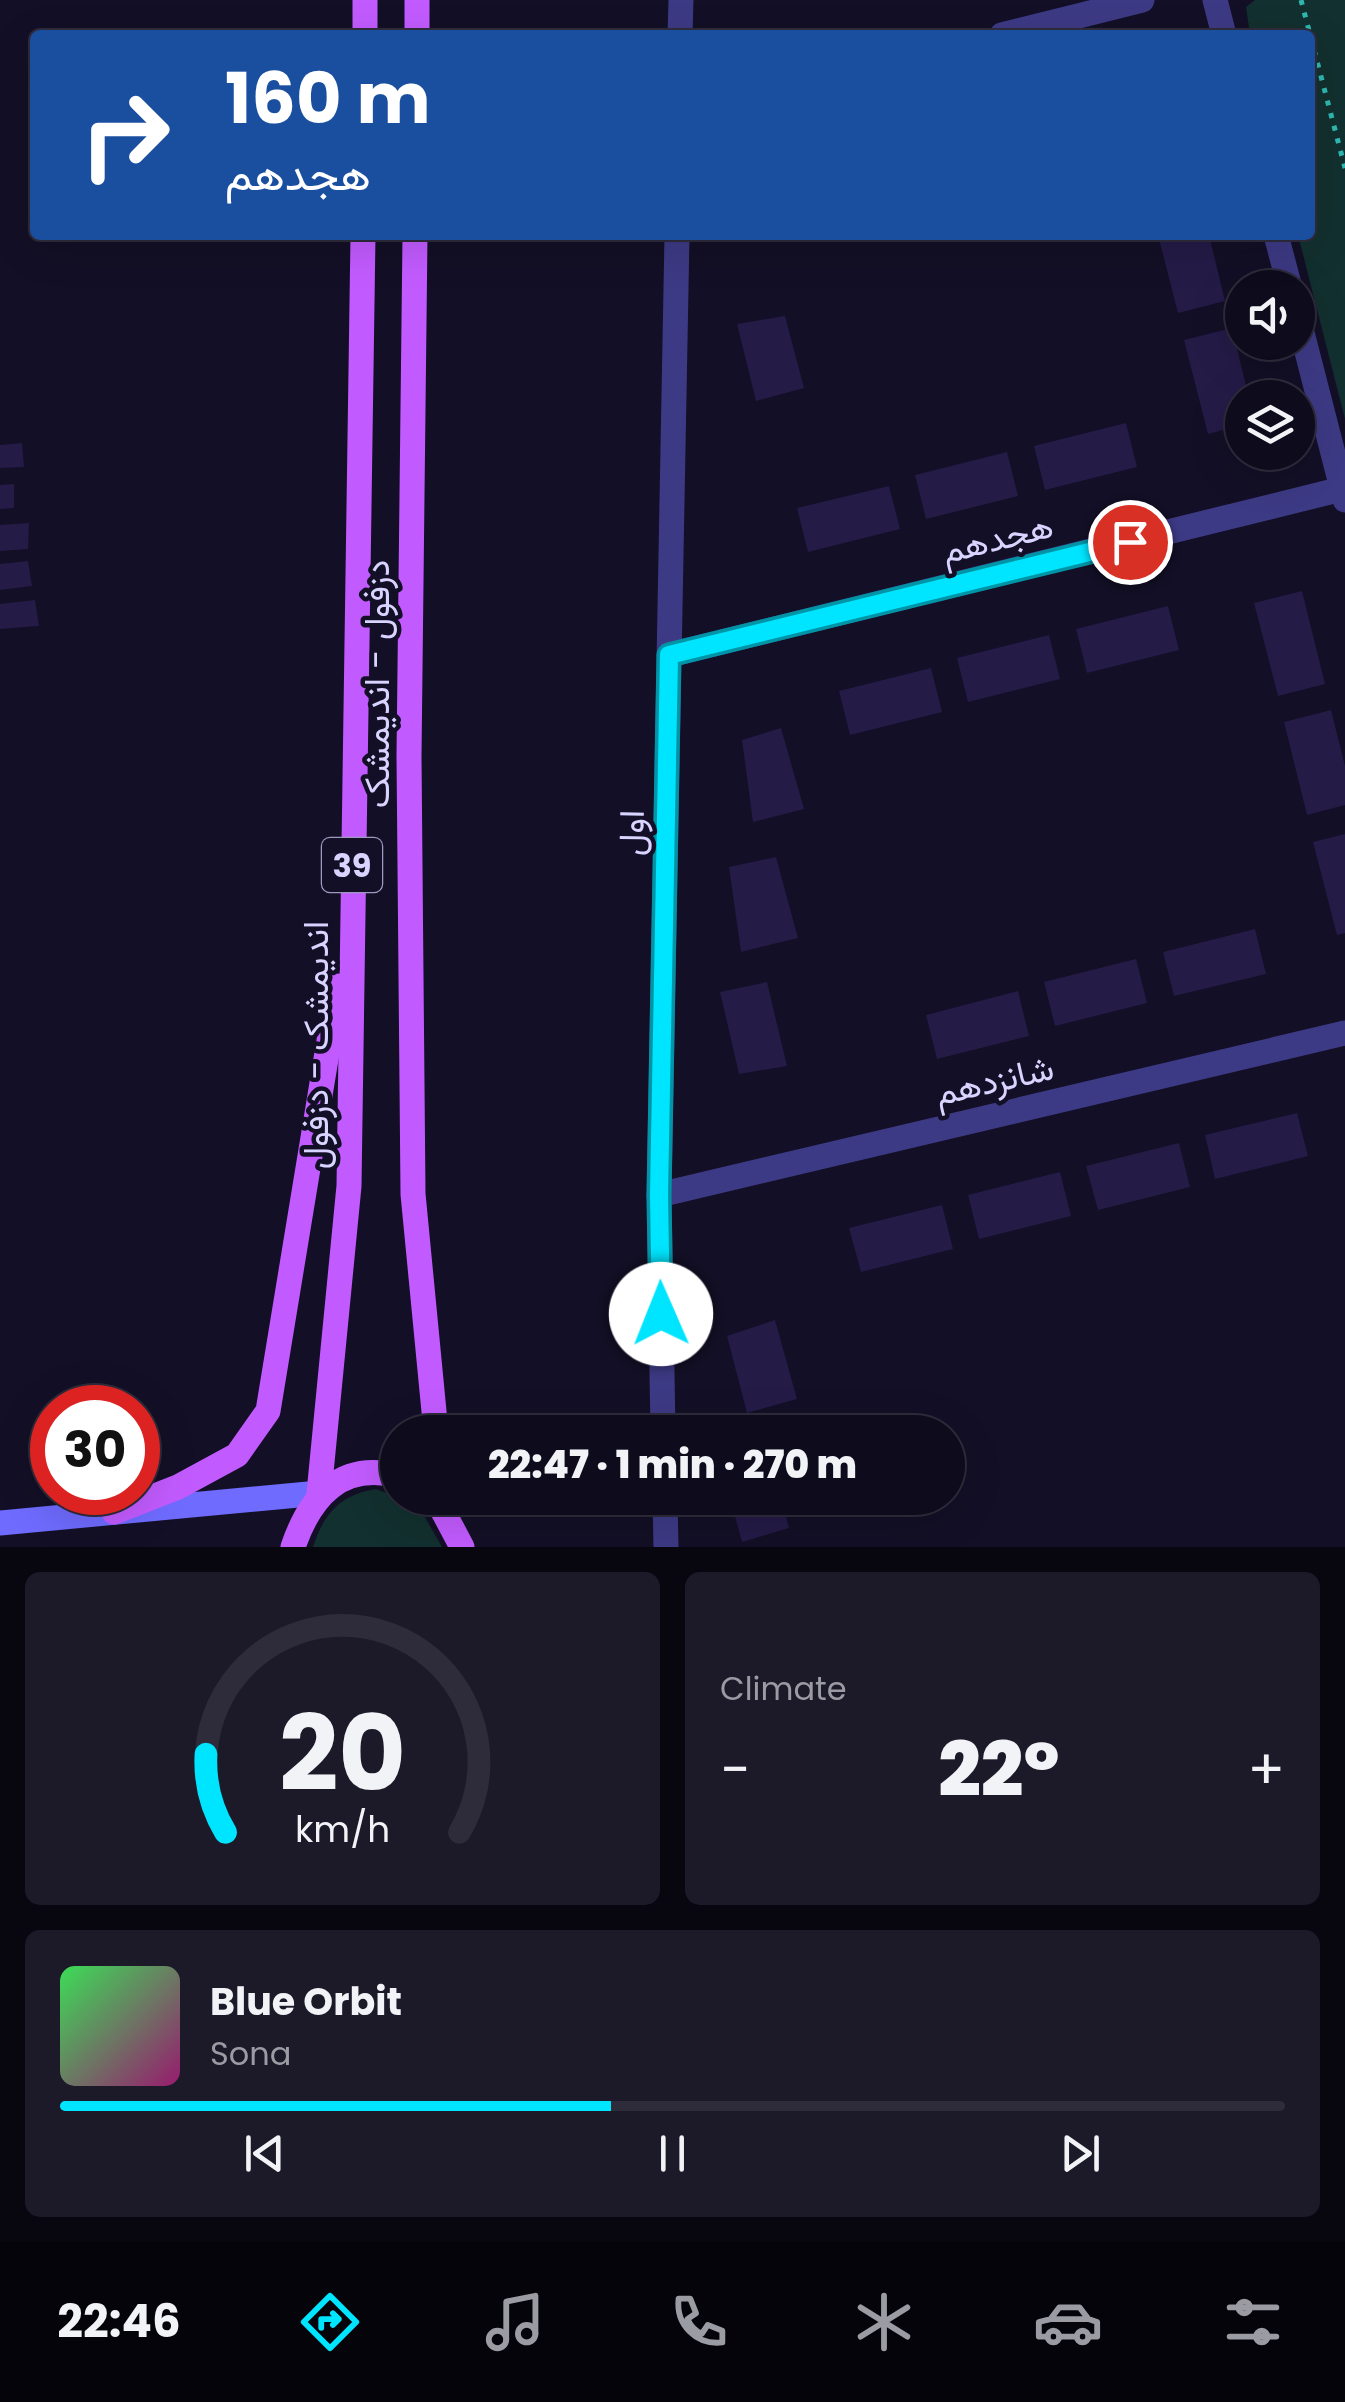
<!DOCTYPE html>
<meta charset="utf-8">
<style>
body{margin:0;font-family:Poppins,Vazirmatn,sans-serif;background:#1c1929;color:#f1f3f6;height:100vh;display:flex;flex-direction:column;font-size:38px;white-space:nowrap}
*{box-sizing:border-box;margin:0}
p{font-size:32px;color:#9b9ba3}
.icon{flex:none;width:55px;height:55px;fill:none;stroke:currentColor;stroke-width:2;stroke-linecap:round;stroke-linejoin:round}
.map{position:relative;height:1547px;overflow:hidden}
.sheet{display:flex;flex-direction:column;gap:25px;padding:25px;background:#08060f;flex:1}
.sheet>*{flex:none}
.banner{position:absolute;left:30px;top:30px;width:1285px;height:210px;border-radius:10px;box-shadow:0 10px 40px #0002,0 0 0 2px #2e2b3b;background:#1a4fa0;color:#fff;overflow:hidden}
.buttons{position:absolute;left:1225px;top:270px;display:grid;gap:20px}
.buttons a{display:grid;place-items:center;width:90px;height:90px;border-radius:50%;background:#0e0b1c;box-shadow:0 10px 40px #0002,0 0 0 2px #2e2b3b;font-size:50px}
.speed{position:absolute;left:30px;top:1385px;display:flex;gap:20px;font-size:50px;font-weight:700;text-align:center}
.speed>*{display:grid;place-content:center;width:130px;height:130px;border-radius:50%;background:#0e0b1c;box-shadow:0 10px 40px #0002,0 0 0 2px #2e2b3b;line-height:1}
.speed .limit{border:15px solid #d22;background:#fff;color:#111}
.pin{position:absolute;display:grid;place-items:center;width:85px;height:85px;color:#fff;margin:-42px;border:5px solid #fff;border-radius:50%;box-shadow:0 2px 10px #0007}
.me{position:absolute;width:110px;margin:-55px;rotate:359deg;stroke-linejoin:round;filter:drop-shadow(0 0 8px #0008)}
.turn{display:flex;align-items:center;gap:35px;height:210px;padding:0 30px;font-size:45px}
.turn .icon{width:130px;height:130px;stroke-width:2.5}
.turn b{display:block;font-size:70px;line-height:85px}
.big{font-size:75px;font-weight:800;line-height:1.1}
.sheet .widget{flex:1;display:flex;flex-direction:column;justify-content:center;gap:15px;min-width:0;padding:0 35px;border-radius:15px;background:#1c1929}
.sheet .dial{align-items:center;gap:0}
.dial svg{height:260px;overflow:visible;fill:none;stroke:#2e2b3b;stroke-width:7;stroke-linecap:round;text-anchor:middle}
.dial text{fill:#f1f3f6;stroke:none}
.song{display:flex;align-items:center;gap:30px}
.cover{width:120px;height:120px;border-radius:15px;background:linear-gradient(135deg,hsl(130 70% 55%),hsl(320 70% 35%))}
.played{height:10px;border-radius:5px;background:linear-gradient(90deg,#00e5ff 45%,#2e2b3b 45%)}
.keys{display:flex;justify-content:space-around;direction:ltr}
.heat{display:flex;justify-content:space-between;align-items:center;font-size:55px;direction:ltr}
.sheet .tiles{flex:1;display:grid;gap:25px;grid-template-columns:1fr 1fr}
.widget:last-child{grid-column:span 2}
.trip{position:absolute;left:380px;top:1415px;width:585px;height:100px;border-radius:50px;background:#0e0b1c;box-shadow:0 10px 40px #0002,0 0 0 2px #2e2b3b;font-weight:800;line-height:100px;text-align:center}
.dock{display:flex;height:160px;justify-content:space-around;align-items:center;background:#06040b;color:#9b9ba3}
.dock .icon{width:70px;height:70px}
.dock .selected{color:#00e5ff}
.dock b{font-size:45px;color:#f1f3f6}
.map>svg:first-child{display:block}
.green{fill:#12302f}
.building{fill:#241b47}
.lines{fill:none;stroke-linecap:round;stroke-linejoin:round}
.path{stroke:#2fb8b0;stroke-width:5;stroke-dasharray:5 8;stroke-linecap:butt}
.minor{stroke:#3d3a85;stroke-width:25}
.secondary{stroke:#6f6bff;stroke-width:25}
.primary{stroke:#c25bff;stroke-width:25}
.route-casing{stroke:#0095a6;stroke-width:25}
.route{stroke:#00e5ff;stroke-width:18}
.labels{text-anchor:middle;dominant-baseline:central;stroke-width:9;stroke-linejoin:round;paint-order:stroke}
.shield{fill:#130f26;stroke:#9e99be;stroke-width:2.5}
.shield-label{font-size:32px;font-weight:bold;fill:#d9d4ff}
.street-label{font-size:35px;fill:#d9d4ff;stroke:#130f26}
</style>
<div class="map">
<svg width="1345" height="1547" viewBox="0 0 1345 1547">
<rect width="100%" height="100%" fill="#130f26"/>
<!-- green -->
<g class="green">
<polygon points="1255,0 1345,0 1345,419 1298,235 1310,235 1310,35 1250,35 1246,7"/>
<path d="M 376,1489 L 418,1505 L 442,1547 L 313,1547 C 324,1513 340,1495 376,1489 Z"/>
</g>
<!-- building -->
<g class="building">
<polygon points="1158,235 1209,235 1225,301 1178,313"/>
<polygon points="785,316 804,388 756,401 737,324"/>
<polygon points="1232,328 1249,398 1242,398 1242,425 1208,434 1184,340"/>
<polygon points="1126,423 1137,467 1045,490 1034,446"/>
<polygon points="22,443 24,467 0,468 0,445"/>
<polygon points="1007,452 1018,496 926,519 915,475"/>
<polygon points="14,484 14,508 0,509 0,485"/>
<polygon points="889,486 900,529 808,552 797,508"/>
<polygon points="29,523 28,549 0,551 0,525"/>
<polygon points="28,561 32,586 0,590 0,564"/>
<polygon points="1302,591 1325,684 1278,696 1254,603"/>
<polygon points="35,600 39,626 0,629 0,604"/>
<polygon points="1168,606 1179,650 1087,673 1076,629"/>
<polygon points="1049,635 1060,679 968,702 957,658"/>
<polygon points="931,668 942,712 850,735 839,691"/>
<polygon points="1331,710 1345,766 1345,805 1307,815 1284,722"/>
<polygon points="781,728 804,809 753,822 742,740"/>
<polygon points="1345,834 1345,933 1337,935 1313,842"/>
<polygon points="776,857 798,938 741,952 729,867"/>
<polygon points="1255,929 1266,974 1174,996 1163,952"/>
<polygon points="1136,959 1147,1003 1055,1026 1044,982"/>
<polygon points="767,982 787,1066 739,1074 720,992"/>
<polygon points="1018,991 1029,1036 937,1059 926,1015"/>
<polygon points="1297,1113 1308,1156 1215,1179 1205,1135"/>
<polygon points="1179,1143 1190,1187 1098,1210 1086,1166"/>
<polygon points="1060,1172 1071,1216 979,1239 968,1195"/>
<polygon points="942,1205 953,1249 861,1272 849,1228"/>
<polygon points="775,1320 797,1399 747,1413 727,1336"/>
<polygon points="730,1498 781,1498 789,1528 742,1542"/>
</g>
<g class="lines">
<!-- path -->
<polyline class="path" points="1301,0 1345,168"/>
<!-- minor -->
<g class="minor">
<polyline points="1215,0 1224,35"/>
<polyline points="680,35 681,0"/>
<polyline points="1002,35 1142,0"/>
<polyline points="1276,235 1290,288"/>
<polyline points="1298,317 1345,500"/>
<polyline points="669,655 1342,489"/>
<polyline points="659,1195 1345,1033"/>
<polyline points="663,1432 659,1195 677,235"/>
<polyline points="665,1498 666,1547"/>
</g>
<!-- secondary -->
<polyline class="secondary" points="0,1523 319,1493"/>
<!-- primary -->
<g class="primary">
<polyline points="365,35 365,0"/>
<polyline points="417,35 417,0"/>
<polyline points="415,235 409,756 413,1194 436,1432"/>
<polyline points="319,1493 349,1186 363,235"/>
<polyline points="436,1498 462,1547"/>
<polyline points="114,1512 178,1487 237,1455 268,1411 338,986"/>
<path d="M 293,1547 C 310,1497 341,1461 398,1476"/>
</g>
</g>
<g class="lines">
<!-- route casing -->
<g class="route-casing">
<polyline id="route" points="661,1314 659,1195 669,655 1130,542"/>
</g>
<!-- route -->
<use href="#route" class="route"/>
</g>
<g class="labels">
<!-- shield labels -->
<rect class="shield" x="322" y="838" width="60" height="54" rx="8"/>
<g class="shield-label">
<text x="352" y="865">39</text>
</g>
<!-- street labels -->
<g class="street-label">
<text transform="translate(997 538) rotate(-14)">هجدهم</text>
<text transform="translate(376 684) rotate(-90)">دزفول - اندیمشک</text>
<text transform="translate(631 833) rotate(-89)">اول</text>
<text transform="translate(315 1045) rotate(-90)">اندیمشک - دزفول</text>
<text transform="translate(994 1080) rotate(-13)">شانزدهم</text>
</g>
</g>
</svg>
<div class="buttons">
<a><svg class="icon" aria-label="sound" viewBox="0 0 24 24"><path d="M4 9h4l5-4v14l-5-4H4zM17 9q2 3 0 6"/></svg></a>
<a><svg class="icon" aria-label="layers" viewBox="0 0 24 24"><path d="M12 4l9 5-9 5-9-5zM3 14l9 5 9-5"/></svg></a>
</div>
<div class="speed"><div class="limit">30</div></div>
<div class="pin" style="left:1130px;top:542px;background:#d93025"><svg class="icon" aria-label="arrive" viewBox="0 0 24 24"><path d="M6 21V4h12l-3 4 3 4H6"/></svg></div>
<svg class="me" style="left:661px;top:1314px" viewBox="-20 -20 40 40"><circle r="19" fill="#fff"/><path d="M0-13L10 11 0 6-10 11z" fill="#00e5ff"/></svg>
<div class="trip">22:47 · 1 min · 270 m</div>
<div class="banner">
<div class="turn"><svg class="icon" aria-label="right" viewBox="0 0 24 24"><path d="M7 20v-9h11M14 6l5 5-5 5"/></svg><div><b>160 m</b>هجدهم</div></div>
</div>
</div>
<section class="sheet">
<div class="tiles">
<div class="widget dial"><svg viewBox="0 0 100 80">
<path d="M14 69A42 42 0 1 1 86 69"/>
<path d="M14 69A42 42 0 0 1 8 45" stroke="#00e5ff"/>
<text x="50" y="56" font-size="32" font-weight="700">20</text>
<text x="50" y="72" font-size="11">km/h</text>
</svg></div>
<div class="widget"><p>Climate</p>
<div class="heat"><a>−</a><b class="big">22°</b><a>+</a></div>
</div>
<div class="widget">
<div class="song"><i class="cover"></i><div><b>Blue Orbit</b><p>Sona</p></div></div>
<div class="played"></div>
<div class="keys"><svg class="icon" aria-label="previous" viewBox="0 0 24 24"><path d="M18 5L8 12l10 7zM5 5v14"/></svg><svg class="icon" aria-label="pause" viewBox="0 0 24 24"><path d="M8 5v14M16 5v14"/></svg><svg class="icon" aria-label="next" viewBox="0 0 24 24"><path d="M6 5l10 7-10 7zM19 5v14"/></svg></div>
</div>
</div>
</section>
<nav class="dock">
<b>22:46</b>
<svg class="icon selected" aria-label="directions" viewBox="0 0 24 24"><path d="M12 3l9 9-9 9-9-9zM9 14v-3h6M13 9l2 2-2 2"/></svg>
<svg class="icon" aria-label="music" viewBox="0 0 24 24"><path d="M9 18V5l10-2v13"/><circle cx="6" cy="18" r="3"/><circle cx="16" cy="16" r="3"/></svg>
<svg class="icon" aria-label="phone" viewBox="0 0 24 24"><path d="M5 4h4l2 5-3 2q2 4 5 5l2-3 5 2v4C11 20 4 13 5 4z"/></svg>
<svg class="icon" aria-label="climate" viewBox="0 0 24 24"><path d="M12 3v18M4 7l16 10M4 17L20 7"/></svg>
<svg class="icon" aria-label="car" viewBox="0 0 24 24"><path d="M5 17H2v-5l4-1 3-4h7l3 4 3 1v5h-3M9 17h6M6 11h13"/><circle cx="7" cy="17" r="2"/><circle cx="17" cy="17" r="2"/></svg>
<svg class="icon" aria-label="filters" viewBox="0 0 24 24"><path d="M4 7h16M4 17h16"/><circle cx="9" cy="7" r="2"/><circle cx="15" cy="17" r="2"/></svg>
</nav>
